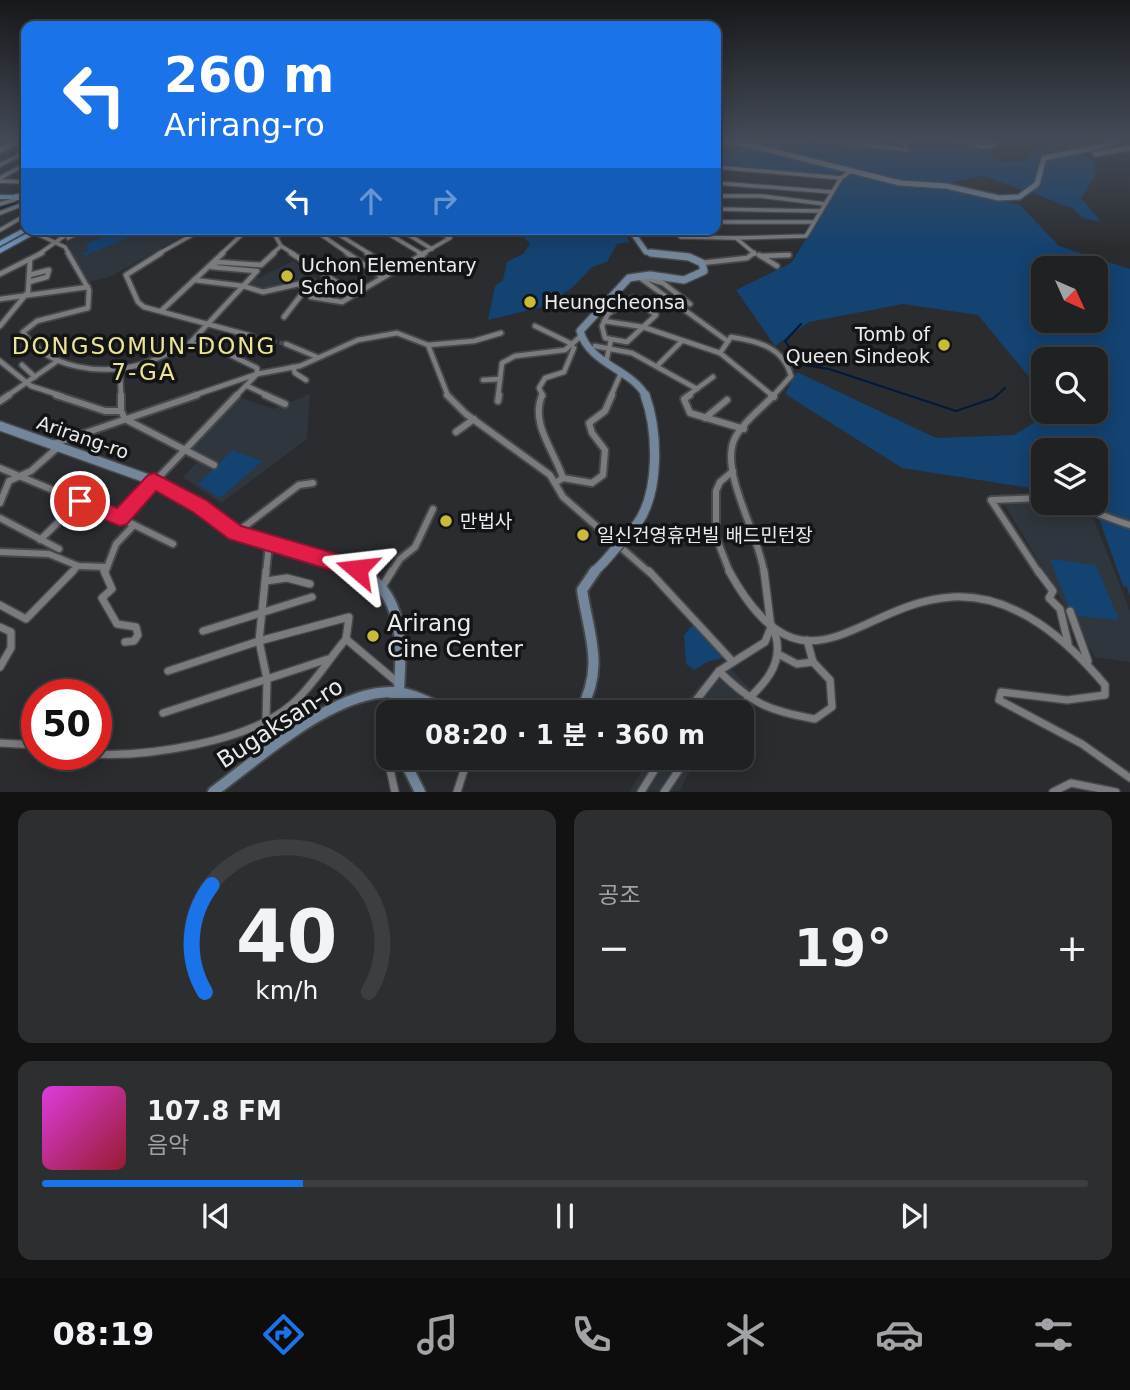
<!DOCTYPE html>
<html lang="ko">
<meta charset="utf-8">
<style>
body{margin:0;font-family:"DejaVu Sans","Noto Sans KR",sans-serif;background:#2d2e30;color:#f1f3f6;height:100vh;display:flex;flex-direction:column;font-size:26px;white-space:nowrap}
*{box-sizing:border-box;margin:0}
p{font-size:23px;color:#a2a3a6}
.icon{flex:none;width:38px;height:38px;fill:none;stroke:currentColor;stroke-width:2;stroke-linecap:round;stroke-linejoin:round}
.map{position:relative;height:792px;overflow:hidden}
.details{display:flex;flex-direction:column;gap:18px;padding:18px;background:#121213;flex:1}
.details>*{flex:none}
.banner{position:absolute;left:21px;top:21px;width:700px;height:214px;border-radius:14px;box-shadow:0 4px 18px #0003,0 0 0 2px #3d3e41;background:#1a73e8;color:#fff;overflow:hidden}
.needle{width:46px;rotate:135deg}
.controls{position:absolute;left:1031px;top:256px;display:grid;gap:14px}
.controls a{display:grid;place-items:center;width:77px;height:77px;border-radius:14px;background:#202123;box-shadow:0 4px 18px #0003,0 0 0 2px #3d3e41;font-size:35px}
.speed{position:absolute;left:21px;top:679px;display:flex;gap:14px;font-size:35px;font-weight:700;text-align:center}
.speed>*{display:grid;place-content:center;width:91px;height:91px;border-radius:50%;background:#202123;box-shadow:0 4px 18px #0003,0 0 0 2px #3d3e41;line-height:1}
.speed .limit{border:10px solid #d22;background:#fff;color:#111}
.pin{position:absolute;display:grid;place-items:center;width:60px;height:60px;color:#fff;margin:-30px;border:4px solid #fff;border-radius:50%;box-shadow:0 2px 7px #0007}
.me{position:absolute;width:77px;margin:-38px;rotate:287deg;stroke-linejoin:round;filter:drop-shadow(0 0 5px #0008)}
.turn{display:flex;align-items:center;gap:24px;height:147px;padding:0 28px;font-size:32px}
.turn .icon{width:91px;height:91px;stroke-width:2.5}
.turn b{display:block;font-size:49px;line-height:60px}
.lanes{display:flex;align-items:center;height:66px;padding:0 28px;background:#0003;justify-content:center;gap:35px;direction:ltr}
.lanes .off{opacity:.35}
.big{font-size:52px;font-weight:700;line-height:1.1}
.details .tile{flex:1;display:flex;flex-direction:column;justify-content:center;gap:10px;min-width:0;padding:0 24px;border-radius:14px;background:#2d2e30}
.details .dial{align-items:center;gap:0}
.dial svg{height:182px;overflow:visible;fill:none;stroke:#3d3e41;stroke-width:7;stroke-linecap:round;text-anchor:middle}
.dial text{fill:#f1f3f6;stroke:none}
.song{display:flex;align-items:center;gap:21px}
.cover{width:84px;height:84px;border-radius:10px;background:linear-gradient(135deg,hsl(300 70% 55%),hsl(350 70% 35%))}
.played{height:7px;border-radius:4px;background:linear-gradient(90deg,#1a73e8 25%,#3d3e41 25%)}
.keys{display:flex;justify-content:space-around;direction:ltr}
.heat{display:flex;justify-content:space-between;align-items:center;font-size:38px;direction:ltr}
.details .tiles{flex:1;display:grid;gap:18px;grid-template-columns:1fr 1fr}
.tile:last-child{grid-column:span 2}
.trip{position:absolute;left:376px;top:700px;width:378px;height:70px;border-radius:14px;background:#202123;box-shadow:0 4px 18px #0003,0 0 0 2px #3d3e41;font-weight:700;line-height:70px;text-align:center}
.tabs{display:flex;height:112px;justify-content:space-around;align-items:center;background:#0d0d0e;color:#a2a3a6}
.tabs .icon{width:49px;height:49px}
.tabs .active{color:#1a73e8}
.tabs b{font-size:32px;color:#f1f3f6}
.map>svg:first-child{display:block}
.built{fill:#30363d}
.green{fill:#144271;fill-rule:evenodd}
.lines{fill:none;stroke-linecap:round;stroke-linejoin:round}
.stream{stroke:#001a3b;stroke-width:2}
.river{fill:#001a3b;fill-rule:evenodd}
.street-tunnel{stroke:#47494b;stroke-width:4.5;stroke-dasharray:4.5 2.5;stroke-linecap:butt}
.street-far3-casing{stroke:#46484a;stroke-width:6}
.street-far2-casing{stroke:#46484a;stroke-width:8}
.street-far1-casing{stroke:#46484a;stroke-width:10}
.street-casing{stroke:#46484a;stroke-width:10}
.secondary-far3-casing{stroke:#46484a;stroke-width:8}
.secondary-far2-casing{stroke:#46484a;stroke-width:10}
.secondary-far1-casing{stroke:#46484a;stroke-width:12}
.secondary-casing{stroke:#46484a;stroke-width:14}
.primary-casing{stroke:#46484a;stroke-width:3}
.street-far3{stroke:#797b7e;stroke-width:3.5}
.street-far2{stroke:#797b7e;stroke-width:4.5}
.street-far1{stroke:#797b7e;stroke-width:6}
.street{stroke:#797b7e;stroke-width:7}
.secondary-far3{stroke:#73869c;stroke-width:5}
.secondary-far2{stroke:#73869c;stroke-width:7}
.secondary-far1{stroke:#73869c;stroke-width:9}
.secondary{stroke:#73869c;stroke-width:10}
.primary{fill:#6d92bb;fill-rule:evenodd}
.secondary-bridge-far1-casing{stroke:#46484a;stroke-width:8;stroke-linecap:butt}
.secondary-bridge-casing{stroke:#46484a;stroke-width:12;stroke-linecap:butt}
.primary-bridge-casing{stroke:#46484a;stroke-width:9;stroke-linecap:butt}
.secondary-bridge-far1{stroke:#73869c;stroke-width:5}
.secondary-bridge{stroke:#73869c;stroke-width:9}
.primary-bridge{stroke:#6d92bb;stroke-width:6}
.route{fill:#e11d48;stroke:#92132f;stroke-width:2}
.poi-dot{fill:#caba39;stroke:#131416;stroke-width:2.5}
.labels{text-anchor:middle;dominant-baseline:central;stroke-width:7;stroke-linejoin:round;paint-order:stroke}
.poi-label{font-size:19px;fill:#e9ebec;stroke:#131416;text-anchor:start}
.street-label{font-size:19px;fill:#e9ebec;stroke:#131416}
.quarter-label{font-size:23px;letter-spacing:2px;fill:#eee495;stroke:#131416}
.near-poi-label{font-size:23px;fill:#e9ebec;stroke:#131416;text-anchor:start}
.near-street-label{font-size:23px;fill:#e9ebec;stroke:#131416}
</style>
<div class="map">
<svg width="1130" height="792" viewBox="0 0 1130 792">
<rect width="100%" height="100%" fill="#2a2c2f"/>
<!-- built -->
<g class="built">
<polygon points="88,229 196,229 110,277 88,282 64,241"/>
<polygon points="293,261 313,275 263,291 244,285 254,276 259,278"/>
<polygon points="310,394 307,439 221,503 183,477 204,455 190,448 239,397 273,409"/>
<polygon points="1047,502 1090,510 1130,611 1130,662 1095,657 1005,505"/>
<polygon points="723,661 758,697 742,715 678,712 687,699"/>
<polygon points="650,758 703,758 687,776 680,791 629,792"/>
</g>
<!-- green -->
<g class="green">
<path d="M 716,139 L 980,139 L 991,143 L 994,150 L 991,156 L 1000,162 L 1025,161 L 1031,152 C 1049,150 1080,147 1094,162 L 1095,176 L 1081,198 L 1101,222 L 1082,218 L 1074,209 L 1038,195 L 983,176 L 953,182 L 965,192 L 1020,205 L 1059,246 L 1130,269 L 1130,596 L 1127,587 L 1123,586 L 1097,513 L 1101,513 L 1096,501 L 1096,450 L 1043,450 L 1043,490 L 902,468 L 785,394 L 797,372 L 936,438 L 1014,435 L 1042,418 L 1042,393 L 978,315 L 903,304 L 809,322 L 775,346 L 736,290 L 791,263 L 843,180 L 853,173 L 849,169 L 837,175 L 716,164 ZM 1043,268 L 1096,268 L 1096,320 L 1043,320 ZM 1043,359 L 1096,359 L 1096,411 L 1043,411 Z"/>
<polygon points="123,229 138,229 142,232 84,256 82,253 89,251 86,244"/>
<polygon points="516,229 621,229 630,242 617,244 607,262 592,267 573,287 546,306 488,320 495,286 503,280 507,262 523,254 530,244"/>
<polygon points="233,450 262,461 223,496 218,497 198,484"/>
<polygon points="1050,559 1096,565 1119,620 1078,616 1075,609 1069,608"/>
<polygon points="693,625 723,658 707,662 694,670 686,664 684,635"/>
</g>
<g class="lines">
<!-- stream -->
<g class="stream">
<polyline points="801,324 785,341 801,364"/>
<polyline points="798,364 829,369 956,411 994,398 1005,388"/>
</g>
<!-- river -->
<polygon class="river" points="26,196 26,200 0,210 0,206"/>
<!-- street-tunnel -->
<polyline class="street-tunnel" points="252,336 286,344"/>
<!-- street-far3 casing -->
<g class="street-far3-casing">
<g id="street-far3">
<polyline points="816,139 907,150 903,139"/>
<polyline points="953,139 983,147 995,145 985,139"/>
<polyline points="738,142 815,139"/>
<polyline points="0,165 26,152"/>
<polyline points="716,167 841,178"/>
<polyline points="0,178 26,164"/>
<polyline points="0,181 26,182"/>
<polyline points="716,183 832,192"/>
<polyline points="716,196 761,196 825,204"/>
<polyline points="0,204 20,198"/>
<polyline points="716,209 821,211"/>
<polyline points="0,213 26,203"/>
<polyline points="716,222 814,222"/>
<polyline points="288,229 276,237 281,246 294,254"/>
<polyline points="313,229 349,254"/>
<polyline points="330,229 370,254"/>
<polyline points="376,229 387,233"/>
<polyline points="395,229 387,233 422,254"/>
<polyline points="399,229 432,249"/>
<polyline points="670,229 681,237 736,238"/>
<polyline points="0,230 26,215"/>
<polyline points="35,233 65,247 69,254"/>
<polyline points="68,238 86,229"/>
<polyline points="39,254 74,229"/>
<polyline points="158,254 203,229"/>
<polyline points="221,254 248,229"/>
<polyline points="272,254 281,246"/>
<polyline points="422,254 450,238 433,229"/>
<polyline points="755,254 736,238 806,236 841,178 851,171"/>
</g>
</g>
<!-- street-far2 casing -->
<g class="street-far2-casing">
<g id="street-far2">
<path d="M 68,253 L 89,290 L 88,308 L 37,321 L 23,332 C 47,369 102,376 142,364 C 168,356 187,341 215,342 L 222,351 L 257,368 L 257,374 L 236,396"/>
<polyline points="161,253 126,275 138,302 144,307 252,336"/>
<polyline points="291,253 355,294 425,253"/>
<polyline points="347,253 382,277"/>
<polyline points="367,253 394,270"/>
<polyline points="419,253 423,255"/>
<polyline points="759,255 777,266"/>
<polyline points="761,256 789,255"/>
<polyline points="702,263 747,258 754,253"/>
<polyline points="0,274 42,253"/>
<polyline points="29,275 49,270 47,277 29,282"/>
<polyline points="639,277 726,340"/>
<polyline points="329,278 311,297 342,302 355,294"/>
<polyline points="646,278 663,283 690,304"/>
<polyline points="194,280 243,286 263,292 312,281 284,317"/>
<polygon points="632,298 656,315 627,342 605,338 602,326 608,314"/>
<polyline points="0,299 88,287"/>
<polyline points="161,311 223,253"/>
<polyline points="604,321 643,327 720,353 773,396"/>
<polyline points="0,326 28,292 30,261"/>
<polyline points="535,326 572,344"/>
<polyline points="190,343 257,271 212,267 217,262 261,265 274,253"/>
<polyline points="286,344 317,357"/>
<polyline points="428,345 474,341 501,333"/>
<polyline points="595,346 632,353 697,389"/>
<path d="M 720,353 L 731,337 C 758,341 783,347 791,376 L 773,396"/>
<polyline points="0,361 31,386 62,396"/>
<polyline points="606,362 611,340"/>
<polyline points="22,365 35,377"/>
<polyline points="658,365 682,341"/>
<polyline points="120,367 121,396"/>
<polyline points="293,367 295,373 306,380"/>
<polyline points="483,380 500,379"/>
<polyline points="247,386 269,396"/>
<polyline points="7,396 56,362"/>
<polyline points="192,396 257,374 300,366 358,340 397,333 428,345 448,396"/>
<polyline points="498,396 502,363 515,356 565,350 581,336"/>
<polyline points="543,396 539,388 545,378 564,372 574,348"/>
<polyline points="611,396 621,373"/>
<polyline points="687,396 713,377"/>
</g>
</g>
<!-- street-far1 casing -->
<g class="street-far1-casing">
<g id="street-far1">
<polyline points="56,395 105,411 121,411"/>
<polyline points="121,395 121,411 125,419 214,465"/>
<polyline points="265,395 285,404"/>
<polyline points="447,395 466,414 550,475 563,497 650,573"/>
<path d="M 542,395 C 530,424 554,450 563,478"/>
<polyline points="690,395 684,399 690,413 744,429"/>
<polyline points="771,395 774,397"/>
<polyline points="0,401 9,395"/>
<polyline points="498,401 499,395"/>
<polyline points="705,418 727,400"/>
<polyline points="456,432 474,419"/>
<polyline points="53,444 197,395"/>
<polyline points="0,468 120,518 173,544"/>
<polyline points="555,483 563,478 592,483 603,475 605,450 592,433 589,423 605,411 612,395"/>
<path d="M 1064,502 C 1087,508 1107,518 1130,525"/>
<polyline points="0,503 9,481 31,471 57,448"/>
<polyline points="0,518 59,549"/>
<polyline points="120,518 237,395"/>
<polyline points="236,533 299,485 313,483"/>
<polyline points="40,540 80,501"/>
<polyline points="0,552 49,554 78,566 106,567"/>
<polyline points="71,573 78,566"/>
<polyline points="105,573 116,544 134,525"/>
<polyline points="266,573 269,544"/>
<polyline points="391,573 400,559 415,547 433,509"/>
<polyline points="730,573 716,537 716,491 720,482 733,471"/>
<path d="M 764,573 C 760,536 720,474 734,440 C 741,424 762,408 774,395"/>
<polyline points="1039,573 991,500 1043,498"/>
</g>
</g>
<!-- street casing -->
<g class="street-casing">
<g id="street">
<polyline points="104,571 112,589 102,598 117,624 136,627 138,635 134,641 125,642"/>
<polyline points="649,571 733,662"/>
<path d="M 729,571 C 805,708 857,602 953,597 C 1016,594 1067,640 1105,685 L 1105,695 L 1067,700 L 1001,692 L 999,700 L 1082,744 L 1130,778"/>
<polyline points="1038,571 1053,591 1049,598 1060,609 1068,643"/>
<polyline points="266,581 287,578 310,584"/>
<polyline points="382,587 392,571"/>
<polyline points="0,605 26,619 73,571"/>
<polyline points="1070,611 1088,661"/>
<polyline points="0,627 11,632 11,648 0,667"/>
<polyline points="203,631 312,597"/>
<polyline points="780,655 797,664 813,662"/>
<polyline points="168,671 259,641 349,617 346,639"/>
<path d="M 719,671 C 752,704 770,711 815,719 L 832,707 L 830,680 L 813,662 L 807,640"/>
<polyline points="687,712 719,671 765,642 771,627 764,571"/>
<path d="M 733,712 C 761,688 790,664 772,626"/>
<polyline points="163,713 328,659"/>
<polyline points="266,720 267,679 259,641 266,571"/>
<polyline points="0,743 37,745"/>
<path d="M 92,754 C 147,757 248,742 291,705 C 313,686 328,660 346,639 L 397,682"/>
<polyline points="395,792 379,719 396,692"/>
<polyline points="457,792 468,758"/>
<polyline points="641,792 662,758"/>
<polyline points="664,792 687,758"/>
<polyline points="1053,792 1071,783 1116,792"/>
</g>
</g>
<!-- secondary-far3 casing -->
<g class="secondary-far3-casing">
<g id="secondary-far3">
<polyline points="716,142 741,143 900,183 946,186 999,198 1019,197 1037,184 1044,158 1108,145"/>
<polyline points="1111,144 1120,139"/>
<polyline points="0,150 23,139"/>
<polyline points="1095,154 1130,148"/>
<polyline points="630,229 646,252 666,254"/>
</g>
</g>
<!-- secondary-far2 casing -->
<g class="secondary-far2-casing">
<path id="secondary-far2" d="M 646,396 C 630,368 590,365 580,331 L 629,278 L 650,275 L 684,280 L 704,271 L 702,263 L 689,257 L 651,253"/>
</g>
<!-- secondary-far1 casing -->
<g class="secondary-far1-casing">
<g id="secondary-far1">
<polyline points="0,426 154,481 199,506 236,533 337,562 362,573"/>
<path d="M 637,524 C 660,492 658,431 645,395"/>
<polyline points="593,573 604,562"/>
</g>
</g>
<!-- secondary casing -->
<g class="secondary-casing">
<g id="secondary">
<path d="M 358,571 C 413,595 399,664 398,712"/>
<path d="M 580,712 C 605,666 589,637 582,590 L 595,571"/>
<polyline points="403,758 420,792"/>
<path d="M 213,792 C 260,758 334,689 395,692 C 414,693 433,705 451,712"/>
</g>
</g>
<!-- primary casing -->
<g class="primary-casing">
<g id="primary">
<polygon points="0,195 16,195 19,197 16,199 0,199"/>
<polygon points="26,227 26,229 31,229 0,246 0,241"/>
<polygon points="35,229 44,229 0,253 0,248"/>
</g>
</g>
<!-- street-far3 -->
<use href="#street-far3" class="street-far3"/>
<!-- street-far2 -->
<use href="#street-far2" class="street-far2"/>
<!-- street-far1 -->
<use href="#street-far1" class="street-far1"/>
<!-- street -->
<use href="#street" class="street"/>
<!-- secondary-far3 -->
<use href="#secondary-far3" class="secondary-far3"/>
<!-- secondary-far2 -->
<use href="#secondary-far2" class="secondary-far2"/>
<!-- secondary-far1 -->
<use href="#secondary-far1" class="secondary-far1"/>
<!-- secondary -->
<use href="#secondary" class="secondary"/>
<!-- primary -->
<use href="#primary" class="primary"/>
<!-- secondary-bridge-far1 casing -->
<g class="secondary-bridge-far1-casing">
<polyline id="secondary-bridge-far1" points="1108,145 1111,144"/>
</g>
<!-- secondary-bridge casing -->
<g class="secondary-bridge-casing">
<polyline id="secondary-bridge" points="604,562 637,524"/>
</g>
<!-- primary-bridge casing -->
<g class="primary-bridge-casing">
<polyline id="primary-bridge" points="16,197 26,197"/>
</g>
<!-- secondary-bridge-far1 -->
<use href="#secondary-bridge-far1" class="secondary-bridge-far1"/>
<!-- secondary-bridge -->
<use href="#secondary-bridge" class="secondary-bridge"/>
<!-- primary-bridge -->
<use href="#primary-bridge" class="primary-bridge"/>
</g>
<!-- sky -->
<linearGradient id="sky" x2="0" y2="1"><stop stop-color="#17181a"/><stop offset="0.56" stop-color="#444b58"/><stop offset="1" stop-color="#444b58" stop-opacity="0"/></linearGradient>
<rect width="1130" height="250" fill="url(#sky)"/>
<!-- route -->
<polygon class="route" points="154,473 206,500 241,526 364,562 367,569 364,575 357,578 229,539 193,512 156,491 127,524 120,526 73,507 71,501 73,496 80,493 117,508 148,475"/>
<!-- markers -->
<g class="poi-dot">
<circle cx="287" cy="276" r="7"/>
<circle cx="530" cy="302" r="7"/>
<circle cx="944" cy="345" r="7"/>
<circle cx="446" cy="521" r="7"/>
<circle cx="583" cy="535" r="7"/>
<circle cx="373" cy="636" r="7"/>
</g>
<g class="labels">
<!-- poi labels -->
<g class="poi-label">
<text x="301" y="265">Uchon Elementary<tspan x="301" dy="22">School</tspan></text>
<text x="544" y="302">Heungcheonsa</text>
<text x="930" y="334" text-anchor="end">Tomb of<tspan x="930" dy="22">Queen Sindeok</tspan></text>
<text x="460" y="521">만법사</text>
<text x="597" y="535">일신건영휴먼빌 배드민턴장</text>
</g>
<!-- street labels -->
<g class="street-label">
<text transform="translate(83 437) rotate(19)">Arirang-ro</text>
</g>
<!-- quarter labels -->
<g class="quarter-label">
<text x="144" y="346">DONGSOMUN-DONG<tspan x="144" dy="26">7-GA</tspan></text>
</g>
<!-- near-poi labels -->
<g class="near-poi-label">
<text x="387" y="623">Arirang<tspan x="387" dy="26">Cine Center</tspan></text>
</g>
<!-- near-street labels -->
<g class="near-street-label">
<text transform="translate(280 723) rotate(-33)">Bugaksan-ro</text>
</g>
</g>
</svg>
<div class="controls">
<a><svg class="needle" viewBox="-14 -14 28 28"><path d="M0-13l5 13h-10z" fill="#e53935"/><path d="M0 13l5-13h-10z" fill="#a2a3a6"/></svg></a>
<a><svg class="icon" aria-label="search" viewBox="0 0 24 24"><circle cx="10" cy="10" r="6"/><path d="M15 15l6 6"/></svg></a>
<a><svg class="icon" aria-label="layers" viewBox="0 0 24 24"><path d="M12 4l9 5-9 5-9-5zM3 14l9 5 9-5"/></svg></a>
</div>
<div class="speed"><div class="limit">50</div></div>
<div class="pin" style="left:80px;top:501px;background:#d93025"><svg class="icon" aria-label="arrive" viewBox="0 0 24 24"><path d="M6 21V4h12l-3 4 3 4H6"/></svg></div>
<svg class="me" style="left:357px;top:569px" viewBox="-20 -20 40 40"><path d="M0-17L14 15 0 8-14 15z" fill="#e11d48" stroke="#fff" stroke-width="4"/></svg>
<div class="trip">08:20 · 1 분 · 360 m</div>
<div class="banner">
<div class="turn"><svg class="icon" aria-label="left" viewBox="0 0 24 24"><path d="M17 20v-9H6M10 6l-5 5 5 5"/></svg><div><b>260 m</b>Arirang-ro</div></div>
<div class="lanes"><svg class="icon" aria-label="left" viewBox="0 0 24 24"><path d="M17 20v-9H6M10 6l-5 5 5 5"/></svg><svg class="icon off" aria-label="ahead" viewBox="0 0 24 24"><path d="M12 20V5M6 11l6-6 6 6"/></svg><svg class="icon off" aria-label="right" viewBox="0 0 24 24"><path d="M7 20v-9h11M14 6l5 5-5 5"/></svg></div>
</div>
</div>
<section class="details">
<div class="tiles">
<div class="tile dial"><svg viewBox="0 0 100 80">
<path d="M14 69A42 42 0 1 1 86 69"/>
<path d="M14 69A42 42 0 0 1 17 22" stroke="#1a73e8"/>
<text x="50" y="56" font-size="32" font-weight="700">40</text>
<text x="50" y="72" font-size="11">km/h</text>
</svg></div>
<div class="tile"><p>공조</p>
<div class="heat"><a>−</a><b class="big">19°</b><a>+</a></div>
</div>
<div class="tile">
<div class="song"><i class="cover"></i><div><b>107.8 FM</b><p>음악</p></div></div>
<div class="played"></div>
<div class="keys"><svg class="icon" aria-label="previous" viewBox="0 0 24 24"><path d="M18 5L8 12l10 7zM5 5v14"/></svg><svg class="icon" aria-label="pause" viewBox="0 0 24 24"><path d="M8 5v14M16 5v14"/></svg><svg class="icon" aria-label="next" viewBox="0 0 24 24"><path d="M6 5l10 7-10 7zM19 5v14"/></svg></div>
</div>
</div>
</section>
<nav class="tabs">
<b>08:19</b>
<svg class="icon active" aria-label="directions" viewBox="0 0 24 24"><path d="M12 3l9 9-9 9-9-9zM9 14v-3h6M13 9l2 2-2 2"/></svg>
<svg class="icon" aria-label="music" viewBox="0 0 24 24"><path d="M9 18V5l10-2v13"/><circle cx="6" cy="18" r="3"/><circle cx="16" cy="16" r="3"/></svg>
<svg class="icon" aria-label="phone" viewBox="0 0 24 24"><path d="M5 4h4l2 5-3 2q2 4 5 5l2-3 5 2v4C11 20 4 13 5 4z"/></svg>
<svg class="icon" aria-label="climate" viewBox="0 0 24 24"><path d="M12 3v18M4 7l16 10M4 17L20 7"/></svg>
<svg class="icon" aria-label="car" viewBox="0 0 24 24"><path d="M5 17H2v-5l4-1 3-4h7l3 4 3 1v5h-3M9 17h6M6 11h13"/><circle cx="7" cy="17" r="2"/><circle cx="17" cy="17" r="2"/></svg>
<svg class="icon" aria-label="filters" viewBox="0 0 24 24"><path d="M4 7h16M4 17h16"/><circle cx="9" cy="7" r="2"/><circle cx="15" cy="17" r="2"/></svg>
</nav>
